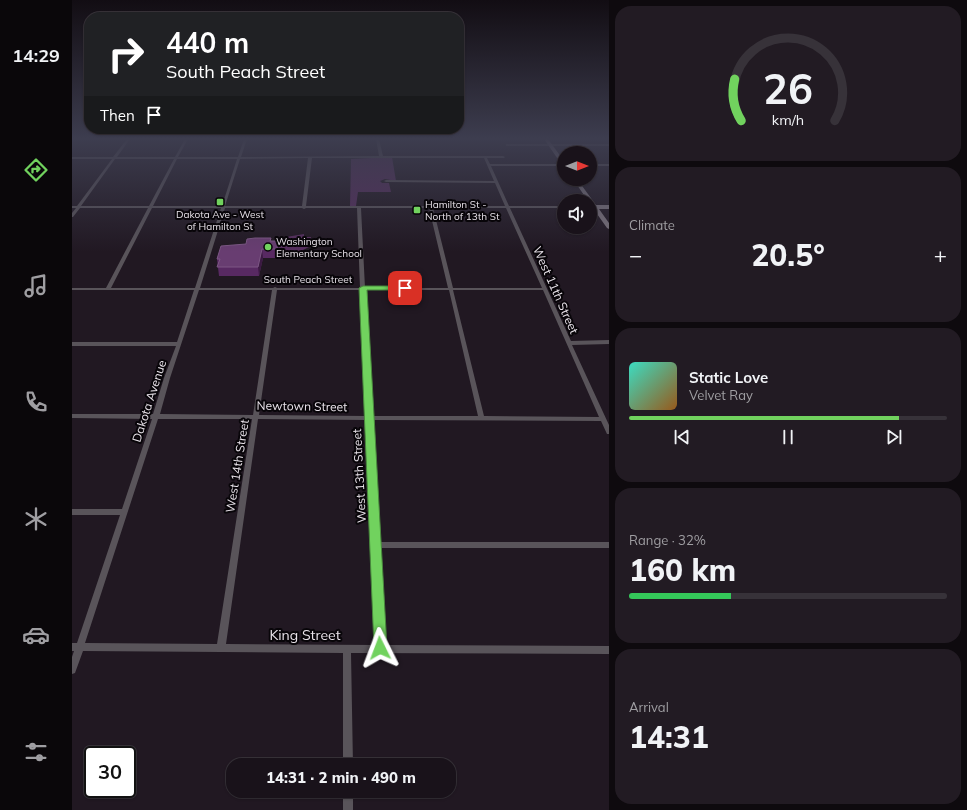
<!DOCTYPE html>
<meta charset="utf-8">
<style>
body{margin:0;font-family:Mulish,sans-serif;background:#221b23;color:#f1f3f6;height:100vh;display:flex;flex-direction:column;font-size:15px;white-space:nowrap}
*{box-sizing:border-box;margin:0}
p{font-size:13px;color:#9f9ea2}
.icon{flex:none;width:22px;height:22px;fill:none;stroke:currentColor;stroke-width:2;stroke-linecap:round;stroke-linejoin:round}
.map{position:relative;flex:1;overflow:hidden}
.sheet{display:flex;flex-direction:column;gap:6px;padding:6px;background:#0e0a0e;width:358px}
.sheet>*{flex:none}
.hud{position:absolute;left:12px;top:12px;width:380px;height:122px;border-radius:16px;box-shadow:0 1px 3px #0004,0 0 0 1px #373239;background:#202124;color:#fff;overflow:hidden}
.needle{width:26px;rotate:90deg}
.buttons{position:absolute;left:485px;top:146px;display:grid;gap:8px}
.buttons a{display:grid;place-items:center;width:40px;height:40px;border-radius:50%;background:#19121a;box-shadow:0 1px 3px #0004,0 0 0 1px #373239;font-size:20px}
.speed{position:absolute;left:12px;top:746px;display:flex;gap:8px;font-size:20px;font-weight:700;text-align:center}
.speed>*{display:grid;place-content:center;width:52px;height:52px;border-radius:50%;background:#19121a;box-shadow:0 1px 3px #0004,0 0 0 1px #373239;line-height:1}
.speed .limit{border:2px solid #111;border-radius:6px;background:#fff;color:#111}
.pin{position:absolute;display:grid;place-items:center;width:34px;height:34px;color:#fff;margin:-17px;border-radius:8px;box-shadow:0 2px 6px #0006}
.me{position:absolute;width:44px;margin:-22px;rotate:357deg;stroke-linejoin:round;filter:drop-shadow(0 0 3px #0008)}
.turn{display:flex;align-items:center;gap:14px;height:84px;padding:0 16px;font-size:18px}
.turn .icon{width:52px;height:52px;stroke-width:2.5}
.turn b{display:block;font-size:28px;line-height:34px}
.then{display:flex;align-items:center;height:38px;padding:0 16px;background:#0003;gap:8px;font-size:15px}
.big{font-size:30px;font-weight:800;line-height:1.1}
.sheet .widget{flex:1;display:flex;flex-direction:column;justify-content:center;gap:6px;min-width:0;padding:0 14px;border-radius:16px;background:#221b23}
.sheet .dial{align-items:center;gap:0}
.dial svg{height:104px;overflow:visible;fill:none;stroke:#373239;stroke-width:7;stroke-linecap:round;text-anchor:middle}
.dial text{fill:#f1f3f6;stroke:none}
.song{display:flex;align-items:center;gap:12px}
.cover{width:48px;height:48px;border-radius:6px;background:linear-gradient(135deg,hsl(170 70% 55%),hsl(30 70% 35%))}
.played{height:4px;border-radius:2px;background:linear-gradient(90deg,#71d25e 85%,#373239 85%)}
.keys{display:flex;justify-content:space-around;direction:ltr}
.heat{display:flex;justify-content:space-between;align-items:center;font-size:22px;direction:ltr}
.charge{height:6px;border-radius:3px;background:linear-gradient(90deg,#34c759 32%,#373239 0)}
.trip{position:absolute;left:154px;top:758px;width:230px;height:40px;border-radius:16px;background:#19121a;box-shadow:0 1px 3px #0004,0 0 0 1px #373239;font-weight:800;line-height:40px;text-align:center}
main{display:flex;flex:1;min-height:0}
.dock{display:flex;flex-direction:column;width:72px;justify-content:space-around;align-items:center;background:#0a070a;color:#9f9ea2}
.dock .icon{width:28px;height:28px}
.dock .current{color:#71d25e}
.dock b{font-size:18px;color:#f1f3f6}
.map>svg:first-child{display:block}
.green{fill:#562e5e}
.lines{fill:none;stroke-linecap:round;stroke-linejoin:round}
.street{fill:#59545a;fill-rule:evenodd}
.secondary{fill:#7c747d;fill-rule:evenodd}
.wall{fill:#582962}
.shaded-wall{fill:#3b1a42}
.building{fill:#683d71;stroke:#7c5784}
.route{fill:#71d25e;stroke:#49883d}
.poi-dot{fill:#71d25e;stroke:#080509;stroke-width:1.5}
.labels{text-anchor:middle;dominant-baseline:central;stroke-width:4;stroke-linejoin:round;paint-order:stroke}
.far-poi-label{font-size:10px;fill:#e9e3ea;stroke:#080509;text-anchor:start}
.far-street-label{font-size:10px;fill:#e9e3ea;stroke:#080509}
.street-label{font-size:12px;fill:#e9e3ea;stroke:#080509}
.near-street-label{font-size:14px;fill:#e9e3ea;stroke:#080509}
</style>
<main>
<nav class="dock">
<b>14:29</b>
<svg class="icon current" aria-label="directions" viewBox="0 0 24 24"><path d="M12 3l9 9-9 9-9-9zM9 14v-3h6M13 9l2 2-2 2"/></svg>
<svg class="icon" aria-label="music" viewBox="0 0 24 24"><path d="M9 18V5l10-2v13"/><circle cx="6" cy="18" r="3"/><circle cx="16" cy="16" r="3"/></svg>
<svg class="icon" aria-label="phone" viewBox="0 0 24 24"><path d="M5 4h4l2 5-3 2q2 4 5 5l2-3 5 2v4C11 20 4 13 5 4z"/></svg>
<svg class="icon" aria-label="climate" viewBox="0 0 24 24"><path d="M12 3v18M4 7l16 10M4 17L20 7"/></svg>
<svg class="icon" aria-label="car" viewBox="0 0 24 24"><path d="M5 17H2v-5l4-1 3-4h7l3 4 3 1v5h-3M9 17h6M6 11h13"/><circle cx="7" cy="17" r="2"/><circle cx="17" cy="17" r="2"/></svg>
<svg class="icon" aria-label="filters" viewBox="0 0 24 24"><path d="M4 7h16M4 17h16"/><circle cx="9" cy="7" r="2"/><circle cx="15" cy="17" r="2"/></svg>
</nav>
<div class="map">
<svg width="537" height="810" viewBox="0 0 537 810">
<rect width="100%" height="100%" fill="#211822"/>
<!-- green -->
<g class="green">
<polygon points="320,157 324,181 313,179 308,181 310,183 317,183 319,192 286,192 284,206 278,206 279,159"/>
<polygon points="232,234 232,237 239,237 239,246 229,251 209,251 209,250 201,250 202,242 213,241 214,237"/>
</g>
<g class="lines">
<!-- street -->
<g class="street">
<path d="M 55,139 L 58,139 L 45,157 L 103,157 L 113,139 L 116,139 L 106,157 L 166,157 L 172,139 L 175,139 L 169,157 L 307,156 L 304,139 L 307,139 L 311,156 L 431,156 L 433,157 L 432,158 L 415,158 L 418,164 L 492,164 L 492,166 L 419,166 L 437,206 L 492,206 L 492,208 L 438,208 L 499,341 L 537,340 L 537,344 L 500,345 L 537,425 L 537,434 L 535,434 L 529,421 L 300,420 L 307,542 L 537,542 L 537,548 L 307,548 L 312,645 L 537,646 L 537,654 L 279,653 L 281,765 L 271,765 L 271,653 L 11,651 L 3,673 L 0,674 L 0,657 L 2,651 L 0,651 L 0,643 L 5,643 L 48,515 L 0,515 L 0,509 L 50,509 L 80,419 L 0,418 L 0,414 L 81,414 L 92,378 L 104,346 L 0,346 L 0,342 L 105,342 L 122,290 L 0,290 L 0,288 L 34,288 L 76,208 L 8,208 L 1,217 L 0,217 L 0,213 L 4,208 L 0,208 L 0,206 L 5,206 L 40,159 L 0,159 L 0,157 L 41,157 ZM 236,158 L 230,206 L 153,206 L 168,159 ZM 240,158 L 412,158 L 422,181 L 314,180 L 312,181 L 314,182 L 423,183 L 433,206 L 234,206 ZM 43,159 L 102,159 L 77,206 L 9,206 ZM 105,159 L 165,159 L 150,206 L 81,206 ZM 80,208 L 149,208 L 123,288 L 39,288 ZM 153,208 L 230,208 L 232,209 L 234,208 L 285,208 L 288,288 L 205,288 L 203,287 L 201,288 L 128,288 ZM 289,208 L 357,208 L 376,288 L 293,288 ZM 361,208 L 434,208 L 470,288 L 381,288 ZM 127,290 L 200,290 L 181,415 L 88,414 L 98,378 ZM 205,290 L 289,290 L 294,416 L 187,415 ZM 293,290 L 377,290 L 406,416 L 300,416 ZM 381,290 L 471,290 L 527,417 L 412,416 ZM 86,419 L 180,419 L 145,644 L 13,643 ZM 186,419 L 294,420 L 304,645 L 154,644 Z"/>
<polygon points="435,144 537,144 537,146 434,146 434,144"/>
<rect x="518" y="164" width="19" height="2"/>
<rect x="271" y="791" width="10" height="19"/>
</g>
<!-- secondary -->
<g class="secondary">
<polygon points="472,139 476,139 492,161 492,165 490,165"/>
<polygon points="501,179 505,179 524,205 537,205 537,209 527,209 537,223 537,229 535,228 518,204 518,201 516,201"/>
</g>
</g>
<!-- wall -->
<polygon class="wall" points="199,238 199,241 207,250 206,258 191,258 187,276 147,276 145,259 174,244"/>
<!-- shaded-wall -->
<g class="shaded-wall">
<polygon points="206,241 207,250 206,258 205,249"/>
<polygon points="190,249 191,258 187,276 186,267"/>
</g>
<!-- building -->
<polygon class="building" points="183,238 199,238 198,241 206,241 205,249 190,249 186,267 145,267 148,259 145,259 149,246 174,244 175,239"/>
<!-- sky -->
<linearGradient id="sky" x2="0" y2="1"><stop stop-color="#120d13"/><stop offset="0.55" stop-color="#3d3d4f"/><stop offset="1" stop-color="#3d3d4f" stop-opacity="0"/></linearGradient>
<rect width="537" height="252" fill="url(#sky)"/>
<!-- route -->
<polygon class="route" points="291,286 333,286 337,288 333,290 295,290 315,648 313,652 308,654 304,652 302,648 287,288"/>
<!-- markers -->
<g class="poi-dot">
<rect x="144" y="198" width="8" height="8" rx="2"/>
<rect x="341" y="206" width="8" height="8" rx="2"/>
<circle cx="196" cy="247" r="4"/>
</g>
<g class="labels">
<!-- far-poi labels -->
<g class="far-poi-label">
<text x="353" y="204">Hamilton St -<tspan x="353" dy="12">North of 13th St</tspan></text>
<text x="148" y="214" text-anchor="middle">Dakota Ave - West<tspan x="148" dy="12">of Hamilton St</tspan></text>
<text x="204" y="241">Washington<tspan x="204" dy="12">Elementary School</tspan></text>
</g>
<!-- far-street labels -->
<g class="far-street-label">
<text x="236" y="279">South Peach Street</text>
</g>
<!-- street labels -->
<g class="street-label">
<text transform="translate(484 290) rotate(66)">West 11th Street</text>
<text transform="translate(77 401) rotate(-72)">Dakota Avenue</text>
<text transform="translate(230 406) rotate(1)">Newtown Street</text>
<text transform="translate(165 466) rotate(-81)">West 14th Street</text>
<text transform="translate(287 476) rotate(-93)">West 13th Street</text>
</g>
<!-- near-street labels -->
<g class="near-street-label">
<text x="233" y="635">King Street</text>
</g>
</g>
</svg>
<div class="buttons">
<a><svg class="needle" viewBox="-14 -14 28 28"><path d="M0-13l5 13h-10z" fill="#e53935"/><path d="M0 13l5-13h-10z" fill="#9f9ea2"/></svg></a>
<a><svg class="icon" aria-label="sound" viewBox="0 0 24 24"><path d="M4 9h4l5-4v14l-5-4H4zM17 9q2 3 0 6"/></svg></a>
</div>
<div class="speed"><div class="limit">30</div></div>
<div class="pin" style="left:333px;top:288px;background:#d93025"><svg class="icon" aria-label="arrive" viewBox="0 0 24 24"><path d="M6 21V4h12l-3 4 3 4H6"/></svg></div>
<svg class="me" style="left:308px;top:648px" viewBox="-20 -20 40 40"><path d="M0-17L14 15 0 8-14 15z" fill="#71d25e" stroke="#fff" stroke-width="4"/></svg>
<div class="trip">14:31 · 2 min · 490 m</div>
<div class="hud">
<div class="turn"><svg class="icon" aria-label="right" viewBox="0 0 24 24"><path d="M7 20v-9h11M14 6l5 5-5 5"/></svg><div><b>440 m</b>South Peach Street</div></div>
<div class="then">Then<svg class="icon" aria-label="arrive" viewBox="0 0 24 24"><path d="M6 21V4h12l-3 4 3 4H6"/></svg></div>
</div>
</div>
<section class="sheet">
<div class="widget dial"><svg viewBox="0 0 100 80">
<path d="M14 69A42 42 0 1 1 86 69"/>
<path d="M14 69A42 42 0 0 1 9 37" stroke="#71d25e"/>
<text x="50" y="56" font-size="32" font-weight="700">26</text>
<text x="50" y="72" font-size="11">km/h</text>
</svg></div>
<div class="widget"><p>Climate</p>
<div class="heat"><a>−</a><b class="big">20.5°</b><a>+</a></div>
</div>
<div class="widget">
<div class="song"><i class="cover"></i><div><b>Static Love</b><p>Velvet Ray</p></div></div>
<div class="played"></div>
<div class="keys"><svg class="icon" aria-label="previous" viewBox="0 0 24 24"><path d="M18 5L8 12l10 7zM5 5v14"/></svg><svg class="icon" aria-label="pause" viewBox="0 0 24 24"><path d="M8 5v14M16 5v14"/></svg><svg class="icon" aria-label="next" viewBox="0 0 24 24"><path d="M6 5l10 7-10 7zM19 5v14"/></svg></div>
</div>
<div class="widget"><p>Range · 32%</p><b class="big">160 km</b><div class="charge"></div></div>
<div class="widget"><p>Arrival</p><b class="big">14:31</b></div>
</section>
</main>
